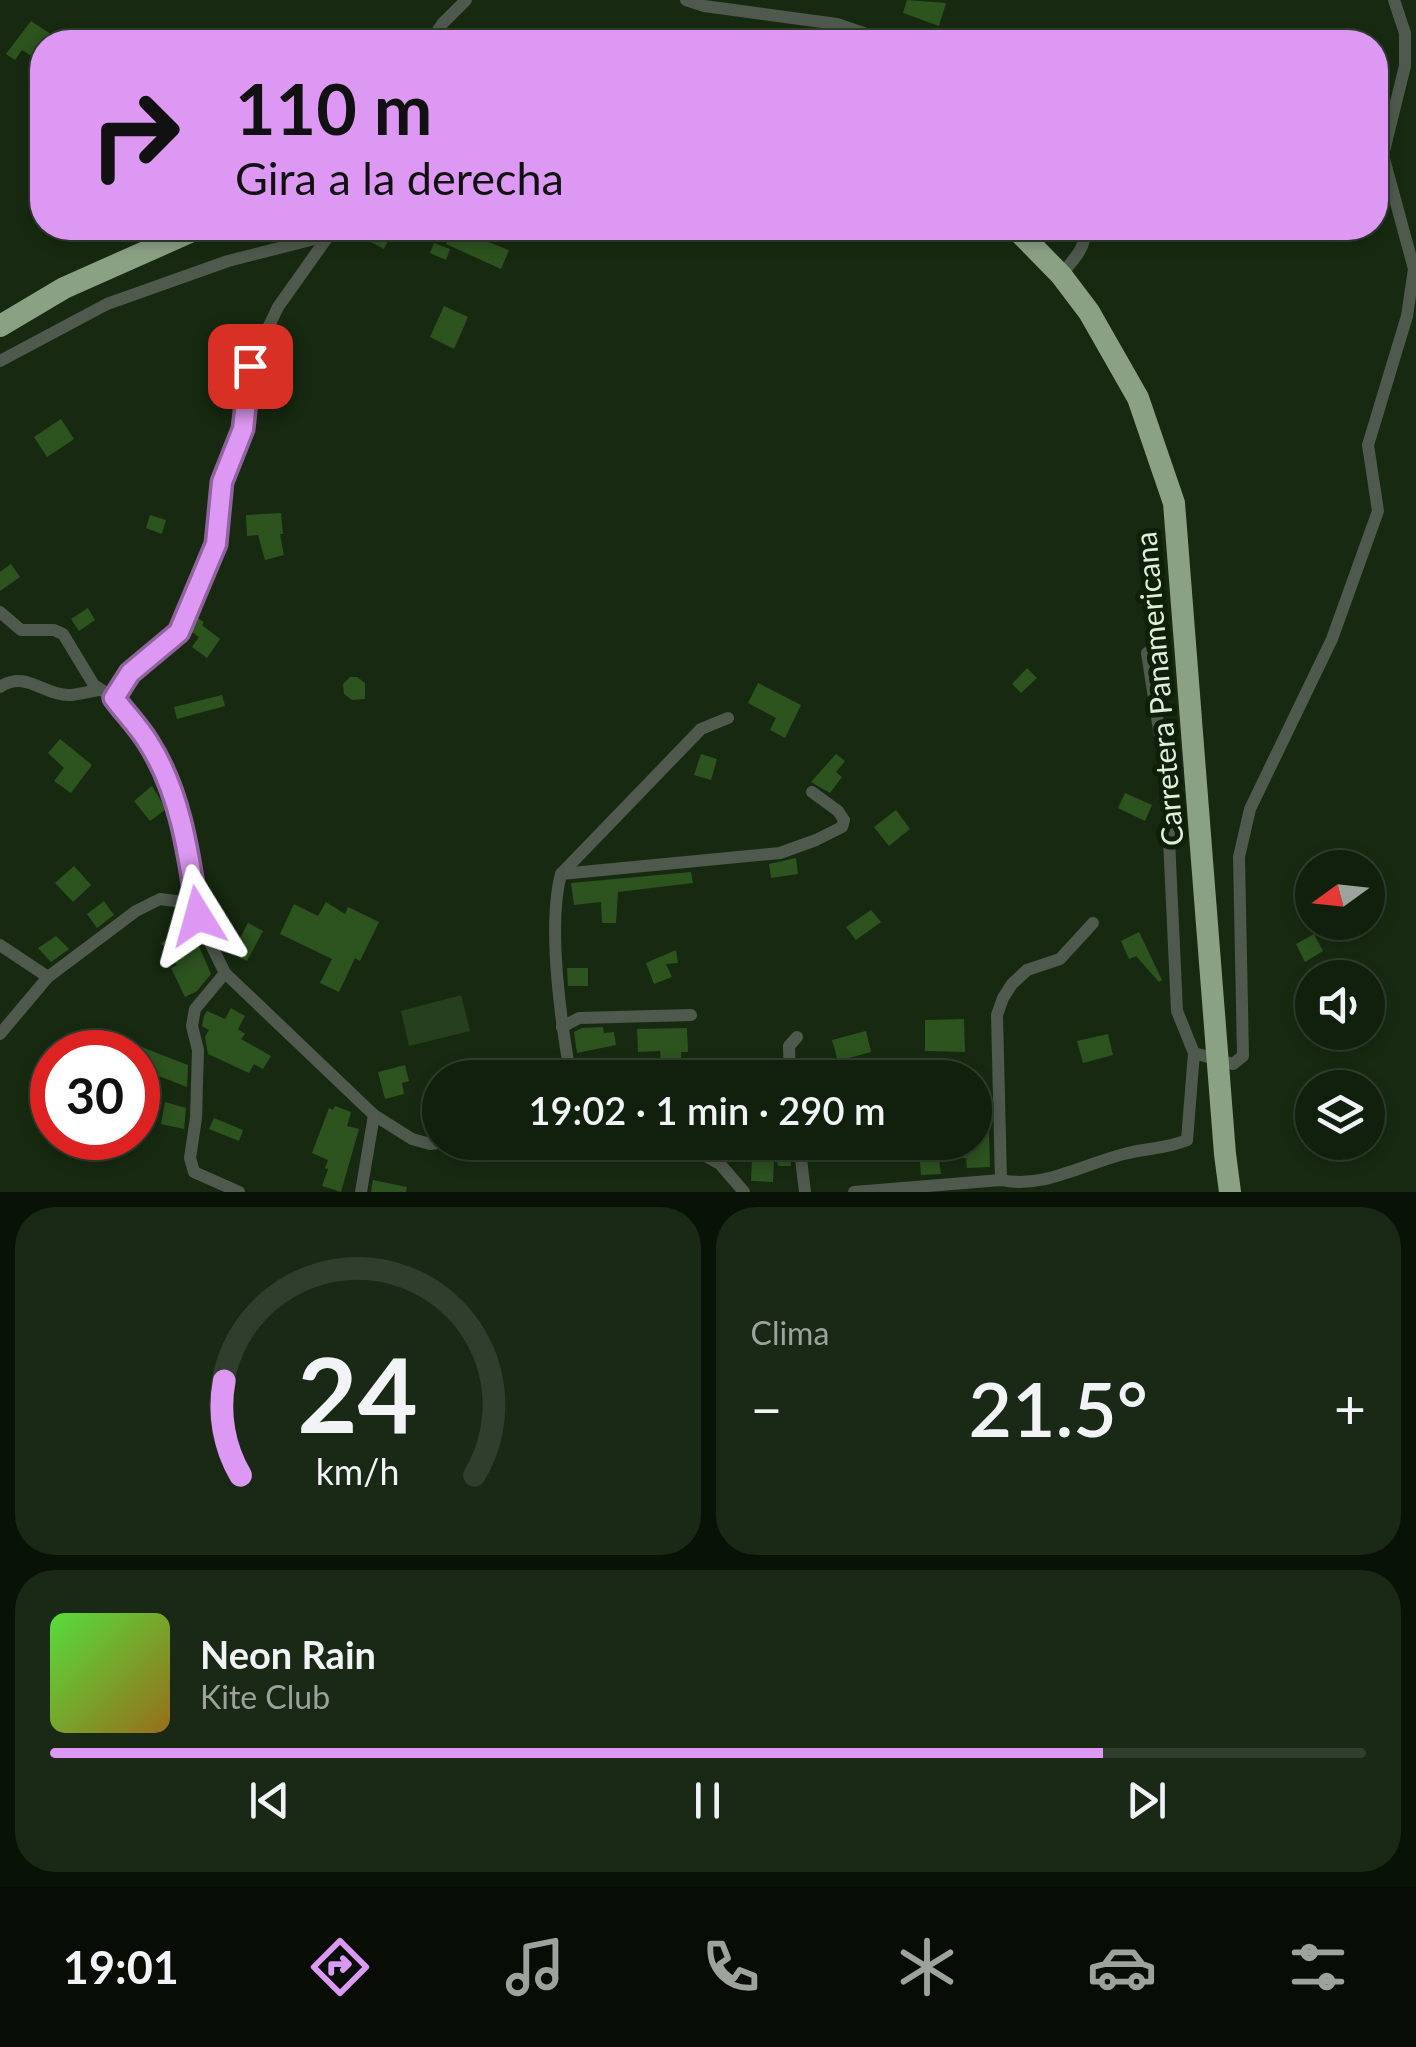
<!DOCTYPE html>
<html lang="es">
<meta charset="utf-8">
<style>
body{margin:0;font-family:Lato,sans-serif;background:#1a2816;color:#f1f3f6;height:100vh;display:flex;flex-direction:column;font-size:38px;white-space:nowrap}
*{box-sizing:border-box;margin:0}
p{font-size:32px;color:#9ca39d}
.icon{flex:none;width:55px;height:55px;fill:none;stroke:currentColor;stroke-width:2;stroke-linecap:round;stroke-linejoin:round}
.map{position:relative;height:1192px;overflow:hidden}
.drawer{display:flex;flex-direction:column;gap:15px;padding:15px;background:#091207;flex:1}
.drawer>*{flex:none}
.hud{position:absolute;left:30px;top:30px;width:1358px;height:210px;border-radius:40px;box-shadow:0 5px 15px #0003,0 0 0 2px #303e2e;background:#dd98f3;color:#111;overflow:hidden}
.needle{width:65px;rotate:255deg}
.buttons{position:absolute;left:1295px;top:850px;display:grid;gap:20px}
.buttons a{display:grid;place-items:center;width:90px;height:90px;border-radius:50%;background:#11200d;box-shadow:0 5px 15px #0003,0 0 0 2px #303e2e;font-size:50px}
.speed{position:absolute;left:30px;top:1030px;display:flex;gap:20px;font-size:50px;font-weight:700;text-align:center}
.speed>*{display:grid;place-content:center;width:130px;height:130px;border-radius:50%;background:#11200d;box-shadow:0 5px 15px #0003,0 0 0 2px #303e2e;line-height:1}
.speed .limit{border:15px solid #d22;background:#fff;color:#111}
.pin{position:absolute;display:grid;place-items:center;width:85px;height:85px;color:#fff;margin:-42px;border-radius:20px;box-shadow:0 5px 15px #0006}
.me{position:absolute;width:110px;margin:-55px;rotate:352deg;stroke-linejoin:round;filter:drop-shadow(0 0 8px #0008)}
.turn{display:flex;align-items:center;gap:35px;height:210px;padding:0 40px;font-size:45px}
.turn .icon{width:130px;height:130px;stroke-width:2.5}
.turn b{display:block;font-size:70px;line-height:85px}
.big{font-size:75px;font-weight:600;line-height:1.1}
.drawer .card{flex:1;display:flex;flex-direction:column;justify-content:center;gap:15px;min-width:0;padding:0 35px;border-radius:40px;background:#1a2816}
.drawer .dial{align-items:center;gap:0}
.dial svg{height:260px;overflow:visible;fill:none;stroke:#303e2e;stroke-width:7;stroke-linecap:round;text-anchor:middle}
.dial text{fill:#f1f3f6;stroke:none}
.song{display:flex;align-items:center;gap:30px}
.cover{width:120px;height:120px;border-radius:15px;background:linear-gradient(135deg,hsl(110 70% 55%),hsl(40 70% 35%))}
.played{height:10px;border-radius:5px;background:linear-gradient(90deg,#dd98f3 80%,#303e2e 80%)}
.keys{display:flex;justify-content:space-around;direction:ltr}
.heat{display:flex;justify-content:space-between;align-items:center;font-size:55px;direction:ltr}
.drawer .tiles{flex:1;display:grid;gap:15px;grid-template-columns:1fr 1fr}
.card:last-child{grid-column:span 2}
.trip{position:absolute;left:422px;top:1060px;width:570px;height:100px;border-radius:50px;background:#11200d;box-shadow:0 5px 15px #0003,0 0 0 2px #303e2e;font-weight:600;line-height:100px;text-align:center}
.tab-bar{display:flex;height:160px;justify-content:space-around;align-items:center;background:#070d05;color:#9ca39d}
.tab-bar .icon{width:70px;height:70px}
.tab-bar .on{color:#dd98f3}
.tab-bar b{font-size:45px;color:#f1f3f6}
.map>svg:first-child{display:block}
.green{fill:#263f1d}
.building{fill:#2d531f}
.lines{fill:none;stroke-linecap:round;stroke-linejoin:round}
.street{stroke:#50594d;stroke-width:12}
.highway{stroke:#8ba184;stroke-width:22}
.route-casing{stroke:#90639e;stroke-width:25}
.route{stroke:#dd98f3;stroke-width:18}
.labels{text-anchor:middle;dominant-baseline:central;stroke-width:10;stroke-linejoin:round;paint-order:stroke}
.street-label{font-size:30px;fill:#e1eddd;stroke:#0e2008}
</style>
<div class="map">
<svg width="1416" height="1192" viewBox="0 0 1416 1192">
<rect width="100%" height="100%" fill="#172a11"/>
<!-- green -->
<polygon class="green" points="461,995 470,1031 409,1046 401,1011"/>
<!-- building -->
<g class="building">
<polygon points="907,0 946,3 939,26 903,13"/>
<polygon points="31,21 63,42 42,42 42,63 22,50 15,60 6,54"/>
<polygon points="344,228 394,228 384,249"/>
<polygon points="455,228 489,228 483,240 509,250 501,269 446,244"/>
<polygon points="434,243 450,249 446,260 430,253"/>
<polygon points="444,306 468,317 454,349 430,337"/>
<polygon points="61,419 74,439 47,457 34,437"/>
<polygon points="281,513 283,534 280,534 284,555 265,560 258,535 247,536 246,515"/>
<polygon points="150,515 166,520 162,534 146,528"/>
<polygon points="11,564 20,577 0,591 0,572"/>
<polygon points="88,608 95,620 79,631 71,619"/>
<polygon points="196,617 204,622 202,625 220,639 207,658 192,647 199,637 190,631"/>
<polygon points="1027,668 1037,678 1021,693 1012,684"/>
<polygon points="357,677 365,683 365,699 352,700 344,694 343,684 350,677"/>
<polygon points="758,683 801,705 785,738 770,730 776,718 748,703"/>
<polygon points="222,695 225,706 177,719 174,707"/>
<polygon points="60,739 92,765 71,793 54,781 64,768 48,753"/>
<polygon points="701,754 717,759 711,780 694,775"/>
<polygon points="836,754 845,761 836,772 842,777 830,793 811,782"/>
<polygon points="152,786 166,809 150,821 134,801"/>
<polygon points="1125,793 1152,805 1145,821 1118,808"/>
<polygon points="896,810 910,829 889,846 874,827"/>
<polygon points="796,858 798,874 771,878 769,864"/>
<polygon points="74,866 91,885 73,902 55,883"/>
<polygon points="691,872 693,883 618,892 616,923 602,923 601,902 574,905 571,883"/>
<polygon points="104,901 114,915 97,928 87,914"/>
<polygon points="326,902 345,914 348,907 379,922 360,961 355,958 339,992 320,983 332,959 280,934 294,904 318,916"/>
<polygon points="871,910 881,922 856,940 846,927"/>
<polygon points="189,923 211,974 197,991 185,997 171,968 177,965 161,943"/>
<polygon points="248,923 263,931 247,961 232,953"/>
<polygon points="1139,932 1162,980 1159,982 1136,956 1129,959 1121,941"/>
<polygon points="1314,934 1323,951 1305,962 1296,944"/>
<polygon points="56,936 69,949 51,962 38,948"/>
<polygon points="676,950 678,963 666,964 672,977 654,984 646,963"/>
<polygon points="567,968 588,968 588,986 568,986"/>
<polygon points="231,1008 245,1016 238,1029 245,1034 241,1039 271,1056 263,1069 254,1064 249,1073 208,1054 205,1037 209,1030 202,1026 204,1016 207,1011 225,1019"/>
<polygon points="964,1019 965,1052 925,1051 925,1020"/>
<polygon points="603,1027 604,1033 614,1032 616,1045 577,1053 574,1032 582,1028"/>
<polygon points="687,1028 688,1052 681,1052 681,1062 661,1063 660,1051 638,1052 637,1029"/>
<polygon points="100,1031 188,1065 187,1087 138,1068 138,1052 92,1052"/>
<polygon points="866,1031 871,1052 838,1061 832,1040"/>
<polygon points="1108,1034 1113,1055 1083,1063 1077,1041"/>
<polygon points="405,1065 409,1081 402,1083 404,1094 385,1099 378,1072"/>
<polygon points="165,1102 186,1108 184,1129 161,1124"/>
<polygon points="335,1106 351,1112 347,1126 359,1129 341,1192 322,1186 328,1169 325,1168 328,1160 312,1153 329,1108 333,1110"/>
<polygon points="214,1118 243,1130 239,1141 209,1129"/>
<polygon points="978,1133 989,1133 990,1167 967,1168 966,1158 939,1159 941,1174 921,1175 919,1151 958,1148 958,1142 978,1141"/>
<polygon points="774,1142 789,1142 791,1166 778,1166"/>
<polygon points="752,1159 774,1161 773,1182 751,1181"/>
<polygon points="373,1180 407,1187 406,1192 371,1192"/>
</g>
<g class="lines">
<!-- street -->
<g class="street">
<polyline points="686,0 704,6 837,24 890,42"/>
<polyline points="430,42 443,23 466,0"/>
<path d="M 1061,275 C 1072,261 1089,246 1083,228"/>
<polyline points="0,361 107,304 228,261 330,235"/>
<polyline points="0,612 21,630 54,630 63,634 94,685 114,698 148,741 169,782 189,854 197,916 225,973 374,1115 412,1139 430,1144 445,1142"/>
<path d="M 0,687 C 26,670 43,695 68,695 C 78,695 90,691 100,690"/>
<polyline points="114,698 130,673 179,632 217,544 222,482 243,429 250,366 278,307 334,228"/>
<polyline points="561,874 780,853 816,840 842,827 844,820 838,811 812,792"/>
<polyline points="0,945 48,977"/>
<polyline points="225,973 195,1009 192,1026 198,1050 196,1118 190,1158 194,1172 239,1192"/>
<polyline points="562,1027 579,1018 691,1015"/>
<polyline points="0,1034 48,977 136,911 160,899 183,902 197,916"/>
<polyline points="1194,1053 1233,1064 1243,1056 1239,857 1250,809 1332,639 1378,511 1368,445 1407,316 1414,269 1383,155 1405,66 1405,33 1394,0"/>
<path d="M 571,1078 C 561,1023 547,926 561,874 L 701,729 L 728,718"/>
<polyline points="790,1078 789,1046 797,1037"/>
<polyline points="680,1142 720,1164 744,1192"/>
<polyline points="799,1142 805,1192"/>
<polyline points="1001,1180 997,1015 1003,998 1012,984 1027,970 1060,959 1093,923"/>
<polyline points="361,1192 374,1115"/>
<path d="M 854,1192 L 1001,1180 C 1043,1189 1084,1164 1124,1154 C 1145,1148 1167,1149 1187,1140 L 1194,1053 L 1177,1011 L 1166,775 L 1147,653"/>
</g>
<!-- highway -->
<g class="highway">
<polyline points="1015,228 1061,275 1089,312 1138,398 1174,503 1225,1154 1230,1192"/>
<polyline points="0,326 64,288 199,228"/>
</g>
</g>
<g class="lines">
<!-- route casing -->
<g class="route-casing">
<path id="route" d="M 198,916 C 189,857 181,793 148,742 C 138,726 125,713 114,698 L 130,673 L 179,632 L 216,544 L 222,482 L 243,429 L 250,366"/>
</g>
<!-- route -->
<use href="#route" class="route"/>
</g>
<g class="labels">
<!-- street labels -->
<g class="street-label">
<text transform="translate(1158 689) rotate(-95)">Carretera Panamericana</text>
</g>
</g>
</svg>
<div class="buttons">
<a><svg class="needle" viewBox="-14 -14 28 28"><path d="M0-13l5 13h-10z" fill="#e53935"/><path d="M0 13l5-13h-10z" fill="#9ca39d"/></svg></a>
<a><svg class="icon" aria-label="sound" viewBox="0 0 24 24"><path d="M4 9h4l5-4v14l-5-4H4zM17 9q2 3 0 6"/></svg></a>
<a><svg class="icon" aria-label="layers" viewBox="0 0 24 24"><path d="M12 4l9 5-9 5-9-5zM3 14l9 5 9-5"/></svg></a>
</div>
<div class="speed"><div class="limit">30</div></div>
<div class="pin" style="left:250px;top:366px;background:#d93025"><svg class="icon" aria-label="arrive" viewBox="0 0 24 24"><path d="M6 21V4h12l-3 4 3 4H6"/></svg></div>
<svg class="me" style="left:198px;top:916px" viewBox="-20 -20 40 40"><path d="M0-17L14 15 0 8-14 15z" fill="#dd98f3" stroke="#fff" stroke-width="4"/></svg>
<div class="trip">19:02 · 1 min · 290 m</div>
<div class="hud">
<div class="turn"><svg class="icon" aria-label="right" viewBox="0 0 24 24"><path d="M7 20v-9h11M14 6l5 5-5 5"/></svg><div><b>110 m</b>Gira a la derecha</div></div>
</div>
</div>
<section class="drawer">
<div class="tiles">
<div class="card dial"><svg viewBox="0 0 100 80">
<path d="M14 69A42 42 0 1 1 86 69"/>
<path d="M14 69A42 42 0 0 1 9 40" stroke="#dd98f3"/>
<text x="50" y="56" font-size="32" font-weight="700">24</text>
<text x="50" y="72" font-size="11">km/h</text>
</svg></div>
<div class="card"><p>Clima</p>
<div class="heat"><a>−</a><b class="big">21.5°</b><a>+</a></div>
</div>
<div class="card">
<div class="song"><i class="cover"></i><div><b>Neon Rain</b><p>Kite Club</p></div></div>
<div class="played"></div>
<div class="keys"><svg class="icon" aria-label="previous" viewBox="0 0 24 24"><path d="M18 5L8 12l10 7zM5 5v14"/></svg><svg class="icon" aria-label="pause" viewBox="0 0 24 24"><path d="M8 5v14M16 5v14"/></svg><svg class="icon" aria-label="next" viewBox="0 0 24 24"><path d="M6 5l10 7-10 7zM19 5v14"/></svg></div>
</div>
</div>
</section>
<nav class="tab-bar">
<b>19:01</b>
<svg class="icon on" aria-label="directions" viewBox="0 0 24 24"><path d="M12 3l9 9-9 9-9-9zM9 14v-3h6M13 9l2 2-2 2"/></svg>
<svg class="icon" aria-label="music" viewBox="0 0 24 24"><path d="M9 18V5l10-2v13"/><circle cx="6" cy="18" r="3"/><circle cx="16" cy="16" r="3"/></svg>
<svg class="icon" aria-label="phone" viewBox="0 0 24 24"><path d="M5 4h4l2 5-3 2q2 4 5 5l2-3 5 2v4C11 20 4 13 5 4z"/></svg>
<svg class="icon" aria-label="climate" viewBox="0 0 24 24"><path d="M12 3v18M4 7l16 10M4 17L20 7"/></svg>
<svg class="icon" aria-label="car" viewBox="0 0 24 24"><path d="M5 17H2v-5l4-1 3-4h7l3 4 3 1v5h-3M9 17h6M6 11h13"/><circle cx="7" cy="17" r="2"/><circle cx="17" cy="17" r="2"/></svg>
<svg class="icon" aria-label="filters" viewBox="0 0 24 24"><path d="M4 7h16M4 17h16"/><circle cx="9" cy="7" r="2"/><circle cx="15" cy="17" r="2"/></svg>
</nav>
